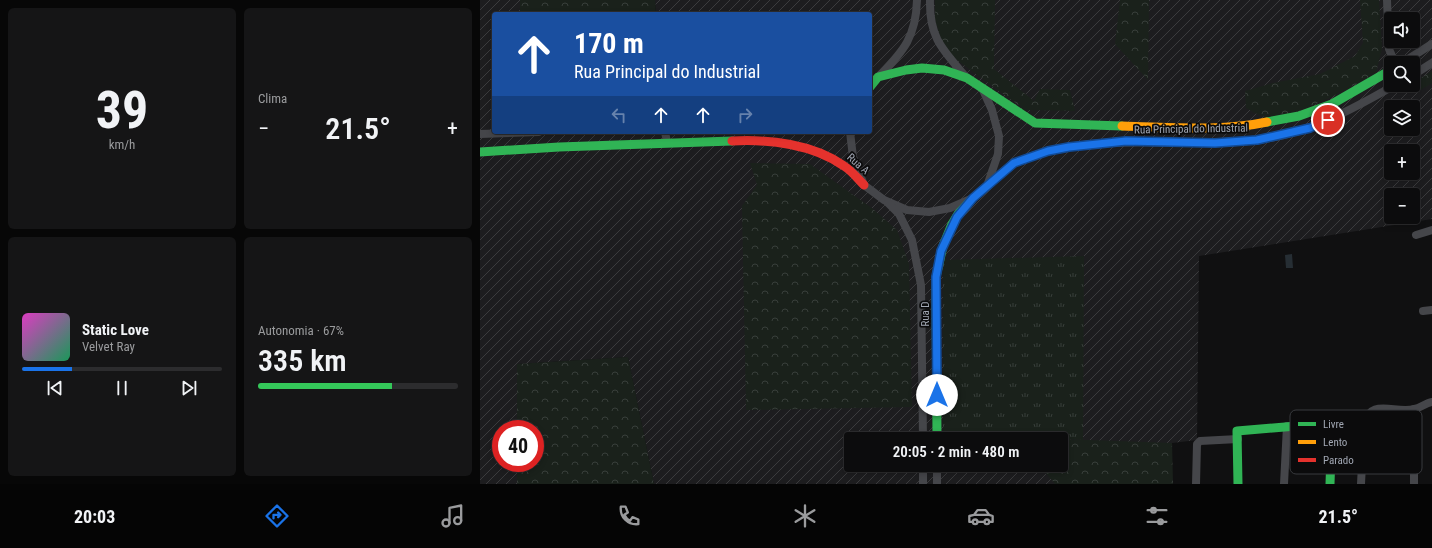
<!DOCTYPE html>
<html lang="pt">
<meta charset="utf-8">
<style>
body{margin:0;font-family:"Roboto Condensed",sans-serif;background:#151516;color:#f1f3f6;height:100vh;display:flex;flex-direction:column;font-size:15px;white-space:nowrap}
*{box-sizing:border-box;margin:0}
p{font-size:13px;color:#9a9b9d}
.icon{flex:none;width:22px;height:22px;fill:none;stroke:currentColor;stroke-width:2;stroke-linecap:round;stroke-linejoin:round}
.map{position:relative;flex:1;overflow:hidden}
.details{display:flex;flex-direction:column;gap:8px;padding:8px;background:#070707;width:480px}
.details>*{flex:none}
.hud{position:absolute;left:12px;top:12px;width:380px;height:122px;border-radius:4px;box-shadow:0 2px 6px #0003,0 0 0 1px #2c2c2e;background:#1a4fa0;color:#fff;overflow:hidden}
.buttons{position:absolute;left:904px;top:12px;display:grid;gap:8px}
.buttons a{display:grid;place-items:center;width:36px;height:36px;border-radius:4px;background:#0c0c0d;box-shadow:0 2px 6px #0003,0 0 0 1px #2c2c2e;font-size:20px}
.speed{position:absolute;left:12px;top:420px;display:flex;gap:8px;font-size:20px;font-weight:700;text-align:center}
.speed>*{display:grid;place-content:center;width:52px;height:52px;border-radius:50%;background:#0c0c0d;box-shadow:0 2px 6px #0003,0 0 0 1px #2c2c2e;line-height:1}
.speed .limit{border:6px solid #d22;background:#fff;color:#111}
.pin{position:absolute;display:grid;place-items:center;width:34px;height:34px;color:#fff;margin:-17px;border:2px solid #fff;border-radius:50%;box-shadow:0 1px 4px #0007}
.me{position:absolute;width:44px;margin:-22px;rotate:0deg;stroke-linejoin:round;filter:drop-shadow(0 0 3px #0008)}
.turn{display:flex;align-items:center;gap:14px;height:84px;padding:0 16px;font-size:18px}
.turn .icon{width:52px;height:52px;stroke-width:2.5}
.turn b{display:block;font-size:28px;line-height:34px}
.lanes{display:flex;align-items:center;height:38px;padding:0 16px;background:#0003;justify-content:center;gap:20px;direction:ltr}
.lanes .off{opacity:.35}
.big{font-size:30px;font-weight:600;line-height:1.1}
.details .tile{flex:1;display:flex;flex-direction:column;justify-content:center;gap:6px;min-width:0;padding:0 14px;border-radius:6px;background:#151516}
.details .dial{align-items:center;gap:0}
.dial b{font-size:52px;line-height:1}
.song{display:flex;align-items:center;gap:12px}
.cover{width:48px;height:48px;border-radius:6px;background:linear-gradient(135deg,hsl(310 70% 55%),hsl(150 70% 35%))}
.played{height:4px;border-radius:2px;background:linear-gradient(90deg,#1a73e8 25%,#2c2c2e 25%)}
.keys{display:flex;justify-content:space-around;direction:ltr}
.heat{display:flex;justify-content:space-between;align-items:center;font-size:22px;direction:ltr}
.charge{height:6px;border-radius:3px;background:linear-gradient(90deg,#34c759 67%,#2c2c2e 0)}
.details .tiles{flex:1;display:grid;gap:8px;grid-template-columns:repeat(2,1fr)}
.trip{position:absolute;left:364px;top:432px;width:224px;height:40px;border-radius:4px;background:#0c0c0d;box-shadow:0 2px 6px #0003,0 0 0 1px #2c2c2e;font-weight:600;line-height:40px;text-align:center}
.menu{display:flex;height:64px;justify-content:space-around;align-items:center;background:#050505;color:#9a9b9d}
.menu .icon{width:28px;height:28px}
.menu .selected{color:#1a73e8}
.menu b{font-size:18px;color:#f1f3f6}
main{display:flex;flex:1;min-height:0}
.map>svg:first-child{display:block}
.industrial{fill:url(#industrial-furrows);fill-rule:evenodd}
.grass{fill:url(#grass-tufts)}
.forest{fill:url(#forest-crowns)}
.water{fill:#262e34}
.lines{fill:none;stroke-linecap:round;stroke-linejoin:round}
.street{stroke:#45464a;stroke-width:8}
.fast{stroke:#30b455;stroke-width:9}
.slow{stroke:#ff9f0a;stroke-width:9}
.jam{stroke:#e5322d;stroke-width:9}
.route-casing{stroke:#114b97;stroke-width:10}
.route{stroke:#1a73e8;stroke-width:7}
.labels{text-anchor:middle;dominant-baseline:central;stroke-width:3.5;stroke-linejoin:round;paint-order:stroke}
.street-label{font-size:11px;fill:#a1a7b3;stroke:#0b0b0c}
.key{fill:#0b0b0c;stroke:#383a3e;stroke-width:1}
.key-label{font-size:11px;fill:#a1a7b3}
</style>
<main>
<section class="details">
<div class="tiles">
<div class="tile dial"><b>39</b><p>km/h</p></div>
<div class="tile"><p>Clima</p>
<div class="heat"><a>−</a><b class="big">21.5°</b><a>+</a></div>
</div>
<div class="tile">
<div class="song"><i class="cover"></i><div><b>Static Love</b><p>Velvet Ray</p></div></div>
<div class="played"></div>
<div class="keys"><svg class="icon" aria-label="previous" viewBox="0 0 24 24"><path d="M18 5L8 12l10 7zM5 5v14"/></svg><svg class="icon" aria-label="pause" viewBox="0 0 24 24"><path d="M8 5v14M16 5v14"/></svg><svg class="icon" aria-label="next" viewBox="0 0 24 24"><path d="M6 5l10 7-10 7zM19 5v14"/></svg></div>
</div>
<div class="tile"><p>Autonomia · 67%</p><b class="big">335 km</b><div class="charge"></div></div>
</div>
</section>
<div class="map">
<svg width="952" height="484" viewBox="0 0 952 484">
<defs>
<pattern id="industrial-furrows" width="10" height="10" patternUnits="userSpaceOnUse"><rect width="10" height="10" fill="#1d1d1f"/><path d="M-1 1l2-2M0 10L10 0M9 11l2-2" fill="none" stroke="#3b3b3d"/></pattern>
<pattern id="grass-tufts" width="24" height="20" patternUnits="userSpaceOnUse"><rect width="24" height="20" fill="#1a211b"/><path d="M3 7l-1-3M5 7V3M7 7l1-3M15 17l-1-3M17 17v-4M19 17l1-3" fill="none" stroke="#383e3a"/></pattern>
<pattern id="forest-crowns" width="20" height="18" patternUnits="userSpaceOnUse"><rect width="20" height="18" fill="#1a211b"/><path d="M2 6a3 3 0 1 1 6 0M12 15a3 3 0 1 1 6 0" fill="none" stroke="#383e3a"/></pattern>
</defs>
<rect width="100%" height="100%" fill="#101011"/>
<!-- industrial -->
<path class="industrial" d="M 0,0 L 40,0 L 40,14 L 14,14 L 14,132 L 390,132 L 390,14 L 176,14 L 175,0 L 952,0 L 952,219 L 719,256 L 717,440 L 692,443 L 692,484 L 174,484 L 148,357 L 37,364 L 37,429 L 21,429 L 21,463 L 37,463 L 37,484 L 0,484 ZM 911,19 L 933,19 L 933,41 L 911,41 ZM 911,63 L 933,63 L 933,85 L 911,85 ZM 911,107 L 933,107 L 933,129 L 911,129 ZM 911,151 L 933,151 L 933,173 L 911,173 ZM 911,195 L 933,195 L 933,217 L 911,217 ZM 371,439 L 581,439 L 581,465 L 371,465 Z"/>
<!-- grass -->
<polygon class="grass" points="604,256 603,440 463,433 463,260"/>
<!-- forest -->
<g class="forest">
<polygon points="40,0 175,0 176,14 40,14"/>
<polygon points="455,0 515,0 514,69 554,101 560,89 590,90 595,111 545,110 477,60 463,45 455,20"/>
<polygon points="640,0 669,0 668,80 635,44"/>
<path d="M 880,0 L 899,0 L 902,48 L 896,73 C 872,86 812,121 786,117 C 779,116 772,111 766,108 L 765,91 L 793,83 L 840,74 L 875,56 L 883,43 Z"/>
<polygon points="952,71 952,83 939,91 941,78"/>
<polygon points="270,163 330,164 393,209 417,230 429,264 432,407 266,410 262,206 277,185"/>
<polygon points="148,357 174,484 37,484 37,463 55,463 55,429 37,429 37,364"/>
<polygon points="470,435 580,439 470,439"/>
<polygon points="581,439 692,443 693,484 575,484 565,472 496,465 581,465"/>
</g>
<!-- water -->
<polygon class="water" points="812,254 813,268 806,268 805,255"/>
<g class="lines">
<!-- street -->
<g class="street">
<path d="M 450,0 C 449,38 463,50 486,77"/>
<polyline points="907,0 909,49 915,63"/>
<polyline points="922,63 952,44"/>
<path d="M 400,75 C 424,51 436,36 437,0"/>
<polyline points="933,75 952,63"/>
<polyline points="185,132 187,142"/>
<polyline points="370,132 373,157 384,185 404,200 427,210 449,212 470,208 493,198 507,186 518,154 519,136 512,110 503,90"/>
<polyline points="0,134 59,132"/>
<path d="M 507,186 C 515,179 526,167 535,163 C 610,128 699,150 778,140 C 830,133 871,110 915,85"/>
<polyline points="408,203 419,214 432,240 441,285 443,439"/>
<polyline points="936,235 952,230"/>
<polyline points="943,311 952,310"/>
<polyline points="934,409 934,484"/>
<polyline points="443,465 443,484"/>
<polyline points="457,465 457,484"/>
<polyline points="716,484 717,444 720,441 758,439"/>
<polyline points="804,484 807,426"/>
<path d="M 881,484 L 884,425 C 889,397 915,414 934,409 C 940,408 946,403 952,402"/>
</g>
<!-- fast -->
<g class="fast">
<polyline points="390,87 398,77 426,70 442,68 464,70 487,78 555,123 642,126"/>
<polyline points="787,122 819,116 852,104 911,70"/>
<polyline points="0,152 79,147 252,141"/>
<polyline points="457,439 456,277 463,246 472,224 478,214 493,198"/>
<polyline points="758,484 757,431 852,423 850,484"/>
</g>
<!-- slow -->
<path class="slow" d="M 642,126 C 690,127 740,132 787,122"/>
<!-- jam -->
<path class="jam" d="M 252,141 C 289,139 333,144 364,166 C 372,171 378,179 384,185"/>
</g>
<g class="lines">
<!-- route casing -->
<g class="route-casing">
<polyline id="route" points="457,395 456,277 461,251 477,217 493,198 534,163 568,151 589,147 646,141 735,143 777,140 830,128 848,120"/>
</g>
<!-- route -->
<use href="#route" class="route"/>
</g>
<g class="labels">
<!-- street labels -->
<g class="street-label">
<text transform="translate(711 129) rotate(-1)">Rua Principal do Industrial</text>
<text transform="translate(378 164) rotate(41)">Rua A</text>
<text transform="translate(445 314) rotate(-90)">Rua D</text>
</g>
</g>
<!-- legend -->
<rect x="810" y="410" width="132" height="64" rx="6" class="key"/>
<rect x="818" y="422" width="18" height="4" fill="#30b455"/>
<rect x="818" y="440" width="18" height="4" fill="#ff9f0a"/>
<rect x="818" y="458" width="18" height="4" fill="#e5322d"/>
<g class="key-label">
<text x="843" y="428">Livre</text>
<text x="843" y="446">Lento</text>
<text x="843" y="464">Parado</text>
</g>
</svg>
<div class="buttons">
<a><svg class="icon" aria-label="sound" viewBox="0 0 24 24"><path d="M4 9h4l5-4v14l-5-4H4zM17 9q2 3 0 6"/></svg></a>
<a><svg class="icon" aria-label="search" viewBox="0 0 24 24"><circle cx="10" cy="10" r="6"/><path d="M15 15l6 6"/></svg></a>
<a><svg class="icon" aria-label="layers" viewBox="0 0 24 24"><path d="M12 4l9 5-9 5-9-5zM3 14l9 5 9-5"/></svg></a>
<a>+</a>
<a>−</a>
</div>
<div class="speed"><div class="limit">40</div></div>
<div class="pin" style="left:848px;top:120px;background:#d93025"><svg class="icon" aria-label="arrive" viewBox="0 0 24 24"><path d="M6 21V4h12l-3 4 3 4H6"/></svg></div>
<svg class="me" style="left:457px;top:395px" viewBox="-20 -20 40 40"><circle r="19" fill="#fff"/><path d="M0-13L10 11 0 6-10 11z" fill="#1a73e8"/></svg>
<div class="trip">20:05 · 2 min · 480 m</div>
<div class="hud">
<div class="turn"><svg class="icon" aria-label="ahead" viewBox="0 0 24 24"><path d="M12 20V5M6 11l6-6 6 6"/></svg><div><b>170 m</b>Rua Principal do Industrial</div></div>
<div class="lanes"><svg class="icon off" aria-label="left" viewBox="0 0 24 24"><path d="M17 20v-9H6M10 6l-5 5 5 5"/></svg><svg class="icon" aria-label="ahead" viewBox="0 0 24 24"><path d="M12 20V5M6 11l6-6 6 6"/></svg><svg class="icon" aria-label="ahead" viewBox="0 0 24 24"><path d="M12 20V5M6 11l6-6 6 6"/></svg><svg class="icon off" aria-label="right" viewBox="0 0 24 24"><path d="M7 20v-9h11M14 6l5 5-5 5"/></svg></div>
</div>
</div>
</main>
<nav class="menu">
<b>20:03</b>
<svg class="icon selected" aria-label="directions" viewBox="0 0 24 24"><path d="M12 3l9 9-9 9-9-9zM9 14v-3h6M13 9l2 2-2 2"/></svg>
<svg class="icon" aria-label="music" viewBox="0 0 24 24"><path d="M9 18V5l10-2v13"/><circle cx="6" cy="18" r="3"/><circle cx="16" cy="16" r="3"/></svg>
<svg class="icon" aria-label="phone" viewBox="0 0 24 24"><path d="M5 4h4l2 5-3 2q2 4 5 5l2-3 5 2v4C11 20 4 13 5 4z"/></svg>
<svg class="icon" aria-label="climate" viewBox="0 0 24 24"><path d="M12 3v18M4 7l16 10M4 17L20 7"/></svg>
<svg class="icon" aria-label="car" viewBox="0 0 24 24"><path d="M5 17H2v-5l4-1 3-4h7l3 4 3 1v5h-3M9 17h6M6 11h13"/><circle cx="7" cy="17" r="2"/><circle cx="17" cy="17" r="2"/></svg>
<svg class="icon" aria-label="filters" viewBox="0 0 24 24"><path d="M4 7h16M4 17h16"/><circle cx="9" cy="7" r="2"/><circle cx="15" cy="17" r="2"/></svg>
<b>21.5°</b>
</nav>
